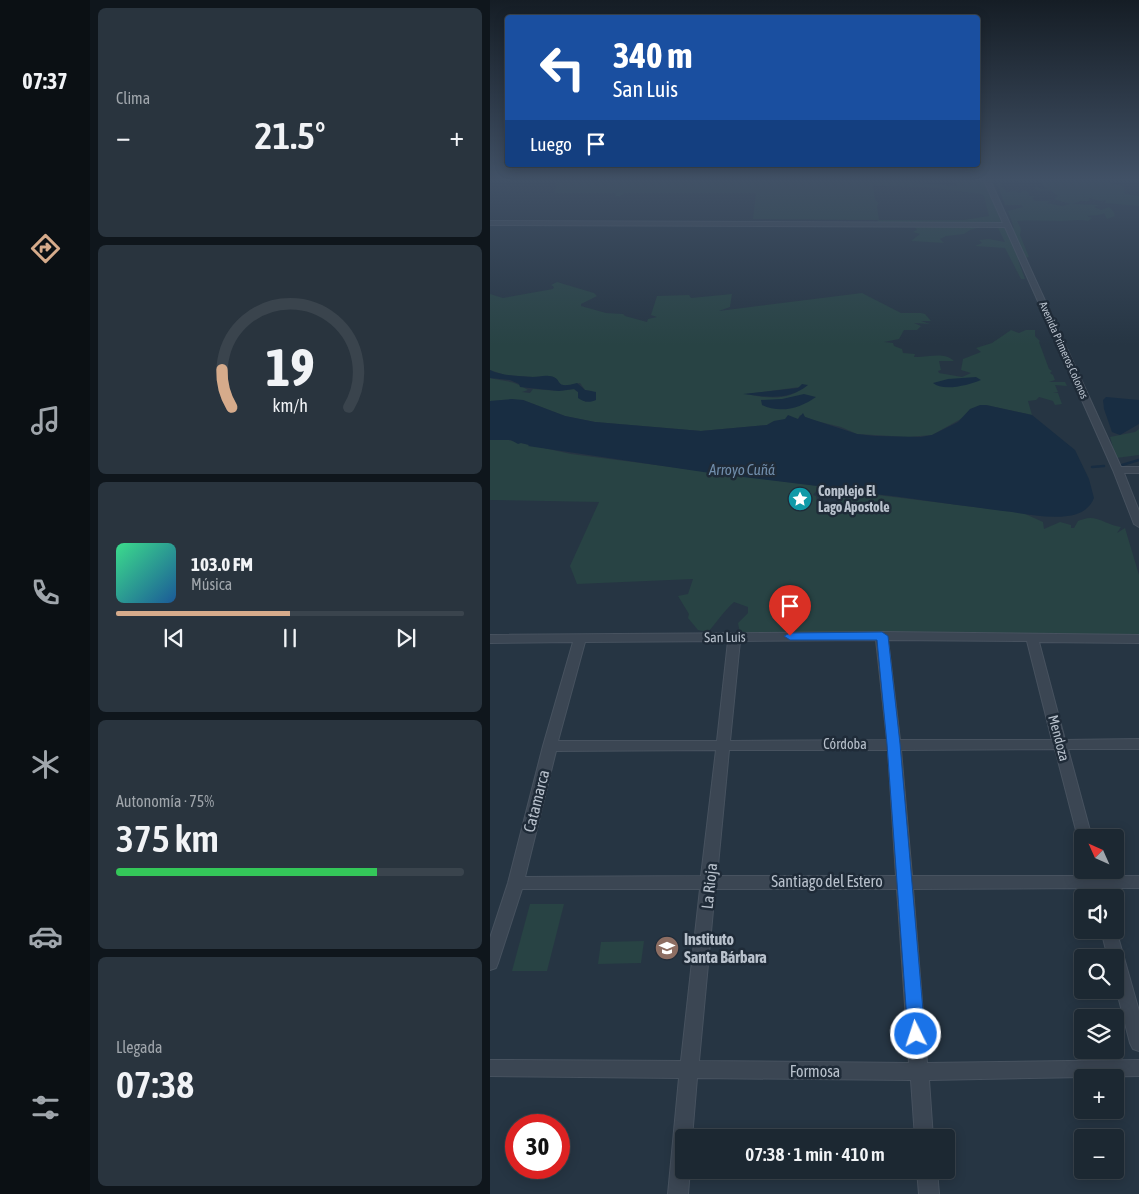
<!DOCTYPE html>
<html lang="es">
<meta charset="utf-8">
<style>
body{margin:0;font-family:"Asap Condensed",sans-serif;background:#29343e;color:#f1f3f6;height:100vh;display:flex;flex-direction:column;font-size:19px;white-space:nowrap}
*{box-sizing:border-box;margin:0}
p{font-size:16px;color:#a0a6ac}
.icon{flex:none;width:28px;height:28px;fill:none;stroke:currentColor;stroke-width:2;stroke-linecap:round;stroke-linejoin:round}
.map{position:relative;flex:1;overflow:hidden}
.sheet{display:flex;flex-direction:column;gap:8px;padding:8px;background:#0f161c;width:400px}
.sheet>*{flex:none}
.hud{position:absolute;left:15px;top:15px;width:475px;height:152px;border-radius:5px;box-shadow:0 2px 12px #0003,0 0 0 1px #3a444d;background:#1a4fa0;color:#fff;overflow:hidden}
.needle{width:32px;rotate:315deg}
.tools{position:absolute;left:584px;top:829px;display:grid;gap:10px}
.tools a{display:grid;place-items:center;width:50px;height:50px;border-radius:5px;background:#1c2832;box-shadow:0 2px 12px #0003,0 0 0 1px #3a444d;font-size:25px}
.speed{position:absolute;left:15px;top:1114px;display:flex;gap:10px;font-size:25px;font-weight:700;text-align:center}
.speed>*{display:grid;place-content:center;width:65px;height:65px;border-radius:50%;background:#1c2832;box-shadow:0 2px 12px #0003,0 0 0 1px #3a444d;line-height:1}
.speed .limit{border:8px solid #d22;background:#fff;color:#111}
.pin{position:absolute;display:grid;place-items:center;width:42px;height:42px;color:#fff;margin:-51px -21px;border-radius:50% 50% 50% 0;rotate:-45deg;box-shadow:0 0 5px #0007}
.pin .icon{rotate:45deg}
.me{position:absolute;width:55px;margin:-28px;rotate:356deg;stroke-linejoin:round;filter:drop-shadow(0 0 4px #0008)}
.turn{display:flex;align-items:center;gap:18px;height:105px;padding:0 25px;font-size:22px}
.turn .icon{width:65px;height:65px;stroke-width:2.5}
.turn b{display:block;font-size:35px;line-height:42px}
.then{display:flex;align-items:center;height:48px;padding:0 25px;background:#0003;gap:10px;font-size:19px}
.big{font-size:38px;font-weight:600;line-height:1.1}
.sheet .tile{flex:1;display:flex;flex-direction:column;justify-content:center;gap:8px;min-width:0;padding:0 18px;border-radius:8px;background:#29343e}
.sheet .dial{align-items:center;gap:0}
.dial svg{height:130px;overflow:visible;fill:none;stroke:#3a444d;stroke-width:7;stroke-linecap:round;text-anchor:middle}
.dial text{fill:#f1f3f6;stroke:none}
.song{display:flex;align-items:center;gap:15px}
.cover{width:60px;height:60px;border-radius:8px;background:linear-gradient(135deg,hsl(150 70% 55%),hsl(210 70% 35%))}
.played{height:5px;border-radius:2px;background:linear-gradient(90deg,#d6ab8b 50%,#3a444d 50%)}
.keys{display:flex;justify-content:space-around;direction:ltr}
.heat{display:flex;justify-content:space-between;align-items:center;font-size:28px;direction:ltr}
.charge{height:8px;border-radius:4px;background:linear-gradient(90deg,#34c759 75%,#3a444d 0)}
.trip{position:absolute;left:185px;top:1129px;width:280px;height:50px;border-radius:5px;background:#1c2832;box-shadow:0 2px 12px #0003,0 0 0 1px #3a444d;font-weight:600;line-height:50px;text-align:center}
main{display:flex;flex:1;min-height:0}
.menu{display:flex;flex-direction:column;width:90px;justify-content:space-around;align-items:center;background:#0b1014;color:#a0a6ac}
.menu .icon{width:35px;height:35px}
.menu .current{color:#d6ab8b}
.menu b{font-size:22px;color:#f1f3f6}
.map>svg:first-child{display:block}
.green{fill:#284344;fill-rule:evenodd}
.water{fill:#182d42}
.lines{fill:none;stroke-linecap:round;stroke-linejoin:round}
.stream{stroke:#182d42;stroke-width:2.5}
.minor-casing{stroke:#47525f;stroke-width:2}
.minor{fill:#3b4653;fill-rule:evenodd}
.route{fill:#1a73e8;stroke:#114b97}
.labels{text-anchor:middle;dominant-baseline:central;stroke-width:5;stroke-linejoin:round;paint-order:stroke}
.far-street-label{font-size:11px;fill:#b8c1cc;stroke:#1f2b38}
.poi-label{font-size:14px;font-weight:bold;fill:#b8c1cc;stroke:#1f2b38;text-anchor:start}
.street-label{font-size:14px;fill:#b8c1cc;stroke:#1f2b38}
.water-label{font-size:15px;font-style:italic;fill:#718eac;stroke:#1f2b38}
.near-street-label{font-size:16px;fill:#b8c1cc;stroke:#1f2b38}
.near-poi-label{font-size:16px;font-weight:bold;fill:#b8c1cc;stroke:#1f2b38;text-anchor:start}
</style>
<main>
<nav class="menu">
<b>07:37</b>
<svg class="icon current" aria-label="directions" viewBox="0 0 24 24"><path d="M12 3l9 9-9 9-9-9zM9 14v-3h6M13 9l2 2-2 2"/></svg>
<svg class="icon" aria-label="music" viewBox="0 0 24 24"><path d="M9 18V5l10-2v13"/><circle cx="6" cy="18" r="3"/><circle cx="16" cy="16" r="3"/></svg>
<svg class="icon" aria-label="phone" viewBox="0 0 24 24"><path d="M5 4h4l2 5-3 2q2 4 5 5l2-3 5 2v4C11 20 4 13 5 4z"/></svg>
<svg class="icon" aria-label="climate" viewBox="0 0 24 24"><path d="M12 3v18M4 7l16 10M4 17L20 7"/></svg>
<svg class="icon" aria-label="car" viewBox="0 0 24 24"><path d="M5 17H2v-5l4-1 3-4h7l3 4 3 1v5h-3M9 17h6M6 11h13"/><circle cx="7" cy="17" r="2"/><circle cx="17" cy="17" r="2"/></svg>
<svg class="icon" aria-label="filters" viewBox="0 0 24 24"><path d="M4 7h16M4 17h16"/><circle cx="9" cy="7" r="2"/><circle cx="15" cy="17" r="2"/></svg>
</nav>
<section class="sheet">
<div class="tile"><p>Clima</p>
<div class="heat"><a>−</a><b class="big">21.5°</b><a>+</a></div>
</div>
<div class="tile dial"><svg viewBox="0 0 100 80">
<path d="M14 69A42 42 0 1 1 86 69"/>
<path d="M14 69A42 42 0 0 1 8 46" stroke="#d6ab8b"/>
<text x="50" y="56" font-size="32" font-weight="700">19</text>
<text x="50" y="72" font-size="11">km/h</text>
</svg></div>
<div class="tile">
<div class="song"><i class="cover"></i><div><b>103.0 FM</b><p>Música</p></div></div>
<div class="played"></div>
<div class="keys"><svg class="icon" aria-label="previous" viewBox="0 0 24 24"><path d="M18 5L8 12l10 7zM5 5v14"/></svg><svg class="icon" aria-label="pause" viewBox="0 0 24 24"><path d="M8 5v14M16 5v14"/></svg><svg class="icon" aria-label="next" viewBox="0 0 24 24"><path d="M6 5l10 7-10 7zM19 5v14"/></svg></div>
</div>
<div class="tile"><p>Autonomía · 75%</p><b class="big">375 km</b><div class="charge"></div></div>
<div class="tile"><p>Llegada</p><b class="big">07:38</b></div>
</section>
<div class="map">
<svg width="649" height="1194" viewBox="0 0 649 1194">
<rect width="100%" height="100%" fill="#263543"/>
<!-- green -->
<g class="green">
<path d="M 67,178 L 410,178 L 427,183 L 468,186 L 459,178 L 493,178 L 512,224 L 524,228 L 518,211 L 533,207 L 531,205 L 515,205 L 507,182 L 512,183 L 510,185 L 517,192 L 525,191 L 529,193 L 534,190 L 539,192 L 539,196 L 545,196 L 542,198 L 545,201 L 561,201 L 557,203 L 572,206 L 580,204 L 564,199 L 568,196 L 560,190 L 551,191 L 545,189 L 546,186 L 551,189 L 558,189 L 544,178 L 605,178 L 634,187 L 635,194 L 649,196 L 649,206 L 615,203 L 616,200 L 610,201 L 599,198 L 599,201 L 590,201 L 583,204 L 609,205 L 604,207 L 611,210 L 619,207 L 624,212 L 625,216 L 617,219 L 614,213 C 609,216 603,215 597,216 L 602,218 L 598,221 C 588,219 580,221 571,221 C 556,221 542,220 527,221 L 531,229 L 530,235 L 539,257 L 528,260 L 535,279 L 531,279 L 515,248 L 485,246 L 492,243 L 489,240 L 499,239 L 515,242 L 508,228 L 491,227 L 480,230 L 474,234 L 456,236 L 450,239 L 454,243 L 421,241 L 430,234 L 423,232 L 427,230 L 425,227 L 387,226 L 388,220 L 263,219 L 266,193 L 135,193 L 130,196 L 125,196 L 126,194 L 123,193 L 65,193 ZM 383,186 L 438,187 L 491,194 L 494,196 L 499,216 L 474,220 L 389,220 L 387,206 L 389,203 L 385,200 Z"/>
<path d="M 67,282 L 104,293 L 107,296 L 91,304 L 91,306 L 116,313 L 133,314 L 135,316 L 157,322 L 158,319 L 167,317 L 161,315 L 167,296 L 199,295 L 201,298 L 242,294 L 240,307 L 229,311 L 372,293 L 411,313 L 431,313 L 435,314 L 441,321 L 431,321 L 440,324 L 424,323 L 431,326 L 427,330 L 414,330 L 409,339 L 394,342 L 403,343 L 404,346 L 412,349 L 413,353 L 425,354 L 424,357 C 437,358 453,351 464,361 L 449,361 L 451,370 L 448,371 L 449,373 L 472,377 L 481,373 L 471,370 L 473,359 L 491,352 L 486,348 L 502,343 L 521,330 L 529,333 L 536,330 L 545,330 L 545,336 L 550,341 L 549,342 L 559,369 L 562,371 L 560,373 L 563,375 L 565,380 L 559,382 L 575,382 L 577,386 L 565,385 L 568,392 L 563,393 L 568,393 L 572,404 L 565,405 L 563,401 L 549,397 L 546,400 L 538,401 L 542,415 L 496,405 L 442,435 L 418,437 L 367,434 L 351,427 L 326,421 L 310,415 L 308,419 L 284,421 L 277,425 L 211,431 L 105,422 L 75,416 L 33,400 L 0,401 L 0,378 C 17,382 23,380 38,390 L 32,392 L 40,393 L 43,389 L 69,391 L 84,389 L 88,392 L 88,397 L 96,402 L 105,394 L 102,391 L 95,390 L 90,383 L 76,386 L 71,385 L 64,377 L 57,376 L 44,377 L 15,375 L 0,370 L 0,294 L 13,298 L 63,289 L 64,287 L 61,285 ZM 310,387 L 311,389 C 296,401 275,398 257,394 Z"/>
<polygon points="649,429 649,455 626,458 620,437 645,432"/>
<path d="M 14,439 L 81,454 L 336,487 L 347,489 L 347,490 L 533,513 L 553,522 L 554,529 L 570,522 L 581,525 L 581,528 L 584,528 L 588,521 C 591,520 596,518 600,518 C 610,518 621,526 631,527 L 627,533 L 635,528 L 649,575 L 649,636 L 250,633 L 248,623 L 258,613 L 258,607 L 244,602 C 233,612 227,622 218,632 L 208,630 L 198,618 L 199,614 L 188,596 L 198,594 L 203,579 L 87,584 L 80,566 L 109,502 L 0,500 L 0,440 ZM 327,490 L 351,492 L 347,503 L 338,502 L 336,507 L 332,507 L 333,502 L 327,501 L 326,496 L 323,495 Z"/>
<polygon points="40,904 74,904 57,971 22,971"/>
<polygon points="154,941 151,963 108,964 111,942"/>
</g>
<!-- water -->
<g class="water">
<path d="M 0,370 C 11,376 31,376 43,377 C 49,377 54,375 59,376 C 75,378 62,390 87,383 L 95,390 L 106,392 L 106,400 C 100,403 93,402 88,398 L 88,392 L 84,389 L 69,391 L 30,387 L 29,384 L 20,380 L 0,378 Z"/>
<path d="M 486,377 L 491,380 C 479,385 453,392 443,383 L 458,379 Z"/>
<path d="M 312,384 L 318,385 C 298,401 277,397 253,394 L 308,388 Z"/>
<path d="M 314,394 L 326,397 C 311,408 290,414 272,405 L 271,400 L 292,399 Z"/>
<polygon points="616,397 649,400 649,424 630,435 622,432 614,409 613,400"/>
<path d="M 22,399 L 33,400 L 75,416 L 105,422 L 211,431 L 277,425 L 284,421 L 295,419 L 298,415 L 308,419 L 313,413 L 315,417 L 367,434 L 385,436 L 431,437 L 442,435 L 468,422 L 480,409 L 490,405 L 496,405 L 542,415 L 585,450 L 599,479 L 604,498 C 600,509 589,515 577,516 C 557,519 533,513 513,511 C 458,504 402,495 347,490 L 347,489 L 336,487 L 220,473 L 38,446 L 39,445 L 31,443 L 28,444 L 21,440 L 0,440 L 0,401 Z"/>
</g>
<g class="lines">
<!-- stream -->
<g class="stream">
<polyline points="632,465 649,460"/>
<polyline points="602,467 614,466"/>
</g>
<!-- minor casing -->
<g class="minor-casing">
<g id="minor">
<polygon points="493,178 499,178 631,467 649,467 649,473 634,473 649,511 649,527 644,524 623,470 515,227 0,225 0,221 513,223"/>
<path d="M 392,632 L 649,635 L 649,643 L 549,642 L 575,740 L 649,739 L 649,749 L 578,749 L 602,838 L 592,838 L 592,843 L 588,838 L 565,749 L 411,750 L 422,876 L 598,876 L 596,870 L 612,870 L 613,876 L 649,876 L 649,888 L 616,888 L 619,898 L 603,898 L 601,888 L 423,889 L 437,1063 L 649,1060 L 649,1076 L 439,1080 L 443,1138 L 425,1138 L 421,1080 L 207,1078 L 202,1138 L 194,1138 L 194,1170 L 200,1170 L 198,1194 L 178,1194 L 189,1078 L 0,1076 L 0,1060 L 191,1061 L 210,889 L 32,889 L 8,963 L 6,968 L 0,970 L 0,938 L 18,883 L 53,746 L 83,642 L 0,643 L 0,635 ZM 386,640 L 397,740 L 240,741 L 250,641 ZM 398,640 L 537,641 L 562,740 L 410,740 ZM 238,641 L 227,741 L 68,741 L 95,642 ZM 226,750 L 211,876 L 35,877 L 66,751 ZM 239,750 L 398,750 L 406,876 L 227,876 ZM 225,889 L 407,889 L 419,1063 L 209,1061 Z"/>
<polygon points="625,926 649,1011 649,1051 643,1049 640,1043 625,984 625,958 618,958 611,930 625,930"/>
<polygon points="427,1170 447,1170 449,1194 429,1194"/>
</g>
</g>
<!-- minor -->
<use href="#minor" class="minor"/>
</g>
<!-- sky -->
<linearGradient id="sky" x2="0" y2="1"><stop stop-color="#151d25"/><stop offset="0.52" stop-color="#415166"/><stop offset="1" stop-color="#415166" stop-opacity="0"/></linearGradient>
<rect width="649" height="345" fill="url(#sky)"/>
<!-- route -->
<polygon class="route" points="392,632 398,636 410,744 435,1034 433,1039 426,1042 420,1039 418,1034 397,744 387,640 300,640 294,636 300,633"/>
<!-- icons -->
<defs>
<g id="sight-disc" transform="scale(1.25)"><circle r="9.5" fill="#0f9aa8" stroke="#1f2b38"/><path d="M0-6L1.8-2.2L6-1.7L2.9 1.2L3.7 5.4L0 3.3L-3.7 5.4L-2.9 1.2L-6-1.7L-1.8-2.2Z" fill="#fff"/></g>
<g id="school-disc" transform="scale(1.25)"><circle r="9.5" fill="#8d6e63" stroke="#1f2b38"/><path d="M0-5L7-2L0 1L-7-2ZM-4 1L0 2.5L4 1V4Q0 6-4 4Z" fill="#fff"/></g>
</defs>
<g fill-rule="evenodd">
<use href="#sight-disc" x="310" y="499"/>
<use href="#school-disc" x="177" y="948"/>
</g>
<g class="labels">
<!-- far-street labels -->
<g class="far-street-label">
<text transform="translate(574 350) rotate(66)">Avenida Primeros Colonos</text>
</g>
<!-- poi labels -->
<g class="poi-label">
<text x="328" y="491">Conplejo El<tspan x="328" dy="16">Lago Apostole</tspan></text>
</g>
<!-- street labels -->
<g class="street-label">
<text transform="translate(235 637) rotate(-1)">San Luis</text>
<text transform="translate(569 738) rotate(75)">Mendoza</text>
<text x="355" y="744">Córdoba</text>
</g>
<!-- water labels -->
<g class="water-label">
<text x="252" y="469">Arroyo Cuñá</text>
</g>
<!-- near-street labels -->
<g class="near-street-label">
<text transform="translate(46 801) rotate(-76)">Catamarca</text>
<text x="337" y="881">Santiago del Estero</text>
<text transform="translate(219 886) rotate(-84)">La Rioja</text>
<text x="325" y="1071">Formosa</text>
</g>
<!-- near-poi labels -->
<g class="near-poi-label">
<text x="194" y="939">Instituto<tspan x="194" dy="18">Santa Bárbara</tspan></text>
</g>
</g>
</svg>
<div class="tools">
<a><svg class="needle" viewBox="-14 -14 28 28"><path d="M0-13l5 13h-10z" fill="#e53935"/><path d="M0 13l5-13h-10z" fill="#a0a6ac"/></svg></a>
<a><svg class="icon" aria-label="sound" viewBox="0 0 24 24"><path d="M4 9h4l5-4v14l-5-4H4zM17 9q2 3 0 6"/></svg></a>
<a><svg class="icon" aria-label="search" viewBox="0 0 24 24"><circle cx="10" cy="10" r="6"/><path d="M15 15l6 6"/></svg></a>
<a><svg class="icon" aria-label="layers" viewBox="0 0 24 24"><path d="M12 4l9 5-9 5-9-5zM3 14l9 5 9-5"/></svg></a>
<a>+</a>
<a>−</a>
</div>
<div class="speed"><div class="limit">30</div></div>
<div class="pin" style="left:300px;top:636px;background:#d93025"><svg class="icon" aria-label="arrive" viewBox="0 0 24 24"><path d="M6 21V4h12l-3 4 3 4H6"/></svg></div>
<svg class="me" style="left:426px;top:1034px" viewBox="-20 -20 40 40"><circle r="17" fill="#1a73e8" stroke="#fff" stroke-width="3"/><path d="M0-11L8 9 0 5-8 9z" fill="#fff"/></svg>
<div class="trip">07:38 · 1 min · 410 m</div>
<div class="hud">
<div class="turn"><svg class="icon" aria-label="left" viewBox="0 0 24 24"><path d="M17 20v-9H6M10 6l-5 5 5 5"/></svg><div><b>340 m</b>San Luis</div></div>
<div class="then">Luego<svg class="icon" aria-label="arrive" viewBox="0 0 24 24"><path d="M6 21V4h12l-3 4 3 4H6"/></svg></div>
</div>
</div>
</main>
